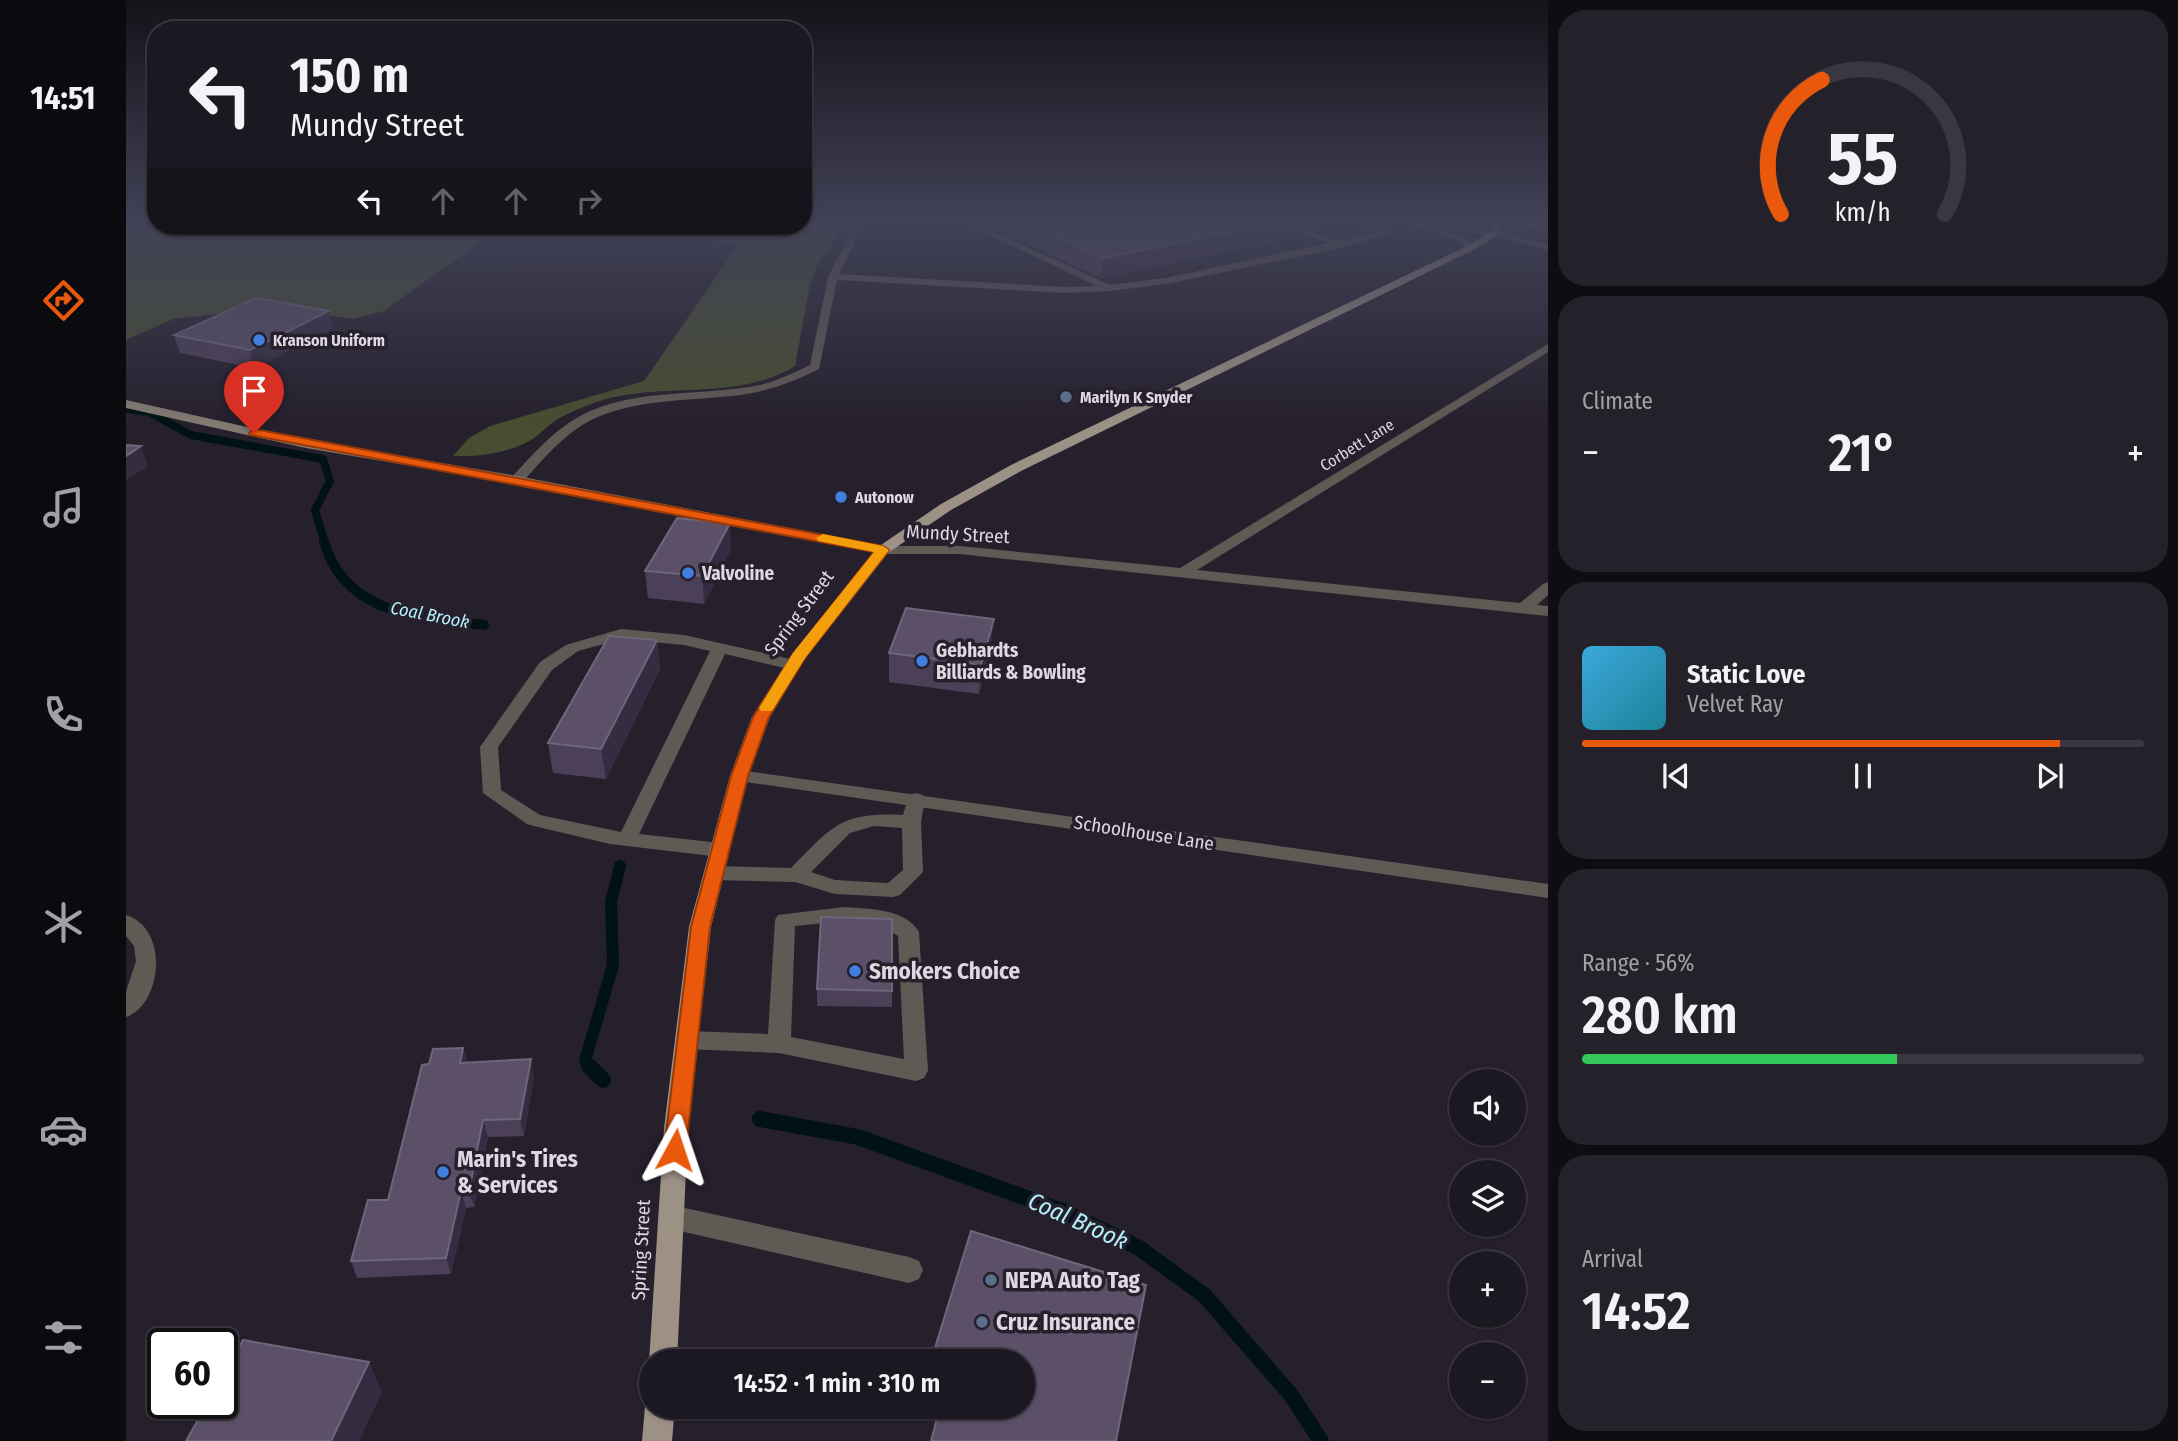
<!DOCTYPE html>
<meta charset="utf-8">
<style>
body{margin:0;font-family:"Fira Sans Condensed",sans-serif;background:#25212a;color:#f1f3f6;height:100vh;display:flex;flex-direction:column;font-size:26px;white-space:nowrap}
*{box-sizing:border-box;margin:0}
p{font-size:23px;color:#a0a0a5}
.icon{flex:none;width:38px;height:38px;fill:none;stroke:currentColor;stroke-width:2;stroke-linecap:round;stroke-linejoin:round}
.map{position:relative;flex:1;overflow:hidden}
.details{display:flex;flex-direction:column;gap:10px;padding:10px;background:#0f0d13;width:630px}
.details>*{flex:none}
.guide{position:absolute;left:21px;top:21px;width:665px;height:214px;border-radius:28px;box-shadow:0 2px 5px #0004,0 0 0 2px #3a3740;background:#1c1822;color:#f1f3f6;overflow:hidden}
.controls{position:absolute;left:1323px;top:1069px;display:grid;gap:14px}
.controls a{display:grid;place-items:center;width:77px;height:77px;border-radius:50%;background:#1c1822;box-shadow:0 2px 5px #0004,0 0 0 2px #3a3740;font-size:35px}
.speed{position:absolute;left:21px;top:1328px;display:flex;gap:14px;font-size:35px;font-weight:700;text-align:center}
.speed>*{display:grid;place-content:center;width:91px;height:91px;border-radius:50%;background:#1c1822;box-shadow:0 2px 5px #0004,0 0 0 2px #3a3740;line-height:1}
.speed .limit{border:4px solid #111;border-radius:10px;background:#fff;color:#111}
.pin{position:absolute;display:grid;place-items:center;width:60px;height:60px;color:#fff;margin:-72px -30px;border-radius:50% 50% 50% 0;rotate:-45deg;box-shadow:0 0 7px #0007}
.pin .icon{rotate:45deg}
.me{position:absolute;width:77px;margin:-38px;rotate:5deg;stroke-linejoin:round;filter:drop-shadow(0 0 5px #0008)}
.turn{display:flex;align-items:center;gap:24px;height:147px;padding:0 28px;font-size:32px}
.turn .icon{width:91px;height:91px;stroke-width:2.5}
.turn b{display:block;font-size:49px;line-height:60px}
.lanes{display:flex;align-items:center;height:66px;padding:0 28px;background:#0003;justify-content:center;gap:35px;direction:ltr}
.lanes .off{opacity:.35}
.big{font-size:52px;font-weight:600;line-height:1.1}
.details .tile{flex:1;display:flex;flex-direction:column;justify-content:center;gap:10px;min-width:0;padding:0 24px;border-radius:28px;background:#25212a}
.details .dial{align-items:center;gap:0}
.dial svg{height:182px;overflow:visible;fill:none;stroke:#3a3740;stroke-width:7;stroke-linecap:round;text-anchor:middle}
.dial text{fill:#f1f3f6;stroke:none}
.song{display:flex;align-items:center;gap:21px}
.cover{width:84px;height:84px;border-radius:10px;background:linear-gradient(135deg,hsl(200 70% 55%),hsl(190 70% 35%))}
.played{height:7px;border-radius:4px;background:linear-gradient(90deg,#ea580c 85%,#3a3740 85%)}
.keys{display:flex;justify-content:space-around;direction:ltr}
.heat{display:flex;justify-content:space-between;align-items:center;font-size:38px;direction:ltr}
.charge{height:10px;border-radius:5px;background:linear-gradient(90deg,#34c759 56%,#3a3740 0)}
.trip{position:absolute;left:513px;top:1349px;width:396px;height:70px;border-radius:35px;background:#1c1822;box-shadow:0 2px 5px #0004,0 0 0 2px #3a3740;font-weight:600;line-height:70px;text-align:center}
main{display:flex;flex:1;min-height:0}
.dock{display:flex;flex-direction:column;width:126px;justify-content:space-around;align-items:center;background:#0b0a0e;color:#a0a0a5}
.dock .icon{width:49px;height:49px}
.dock .current{color:#ea580c}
.dock b{font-size:32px;color:#f1f3f6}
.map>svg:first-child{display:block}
.forest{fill:#474d30}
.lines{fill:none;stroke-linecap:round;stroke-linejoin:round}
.stream-far3{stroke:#001216;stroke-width:8}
.stream-far2{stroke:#001216;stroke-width:10}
.stream-far1{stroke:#001216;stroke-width:12}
.stream{stroke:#001216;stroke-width:16}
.lane{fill:#605a55;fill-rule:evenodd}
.street{fill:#605a55;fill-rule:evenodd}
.secondary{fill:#827970;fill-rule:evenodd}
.primary{fill:#9d9186;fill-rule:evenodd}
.wall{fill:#4b4058}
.shaded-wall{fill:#362c41}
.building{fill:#5b5067;stroke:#6f667a;stroke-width:2}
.route{fill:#ea580c;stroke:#983908;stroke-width:2}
.slow{fill:#f59e0b}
.shop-dot{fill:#3f7fe0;stroke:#26202d;stroke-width:2.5}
.service-dot{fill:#5c6f8a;stroke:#26202d;stroke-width:2.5}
.labels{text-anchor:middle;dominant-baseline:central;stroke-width:7;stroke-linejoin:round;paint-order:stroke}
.far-poi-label{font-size:16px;font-weight:bold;fill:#ddd9e2;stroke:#26202d;text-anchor:start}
.far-street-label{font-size:16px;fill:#ddd9e2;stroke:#26202d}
.far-water-label{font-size:18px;font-style:italic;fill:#b4f0fb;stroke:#26202d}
.street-label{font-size:19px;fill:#ddd9e2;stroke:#26202d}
.poi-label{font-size:19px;font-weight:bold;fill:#ddd9e2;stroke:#26202d;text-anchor:start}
.near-poi-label{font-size:23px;font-weight:bold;fill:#ddd9e2;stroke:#26202d;text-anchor:start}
.near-water-label{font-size:24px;font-style:italic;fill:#b4f0fb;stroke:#26202d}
</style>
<main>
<nav class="dock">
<b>14:51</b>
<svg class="icon current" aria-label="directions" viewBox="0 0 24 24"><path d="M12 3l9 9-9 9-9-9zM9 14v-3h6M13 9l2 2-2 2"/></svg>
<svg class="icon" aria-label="music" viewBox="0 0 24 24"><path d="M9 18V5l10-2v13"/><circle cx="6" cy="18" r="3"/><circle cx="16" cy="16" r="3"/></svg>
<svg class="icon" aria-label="phone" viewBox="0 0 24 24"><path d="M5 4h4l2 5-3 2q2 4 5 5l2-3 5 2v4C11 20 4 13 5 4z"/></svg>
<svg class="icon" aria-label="climate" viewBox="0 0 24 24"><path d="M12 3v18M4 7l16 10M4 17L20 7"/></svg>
<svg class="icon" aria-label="car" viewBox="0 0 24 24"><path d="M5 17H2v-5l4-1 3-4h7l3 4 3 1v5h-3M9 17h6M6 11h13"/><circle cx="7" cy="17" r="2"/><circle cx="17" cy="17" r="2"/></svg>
<svg class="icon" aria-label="filters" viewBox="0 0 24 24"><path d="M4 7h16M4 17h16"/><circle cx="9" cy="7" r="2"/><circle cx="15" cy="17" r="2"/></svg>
</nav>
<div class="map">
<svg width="1422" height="1441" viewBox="0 0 1422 1441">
<rect width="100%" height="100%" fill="#26202d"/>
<!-- forest -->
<g class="forest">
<polygon points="0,222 30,222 30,226 376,226 258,311 227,319 186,313 110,312 47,319 0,340"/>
<path d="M 677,222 L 719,222 L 690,268 L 684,285 L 669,366 C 606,404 532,379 465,404 C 452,409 437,415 426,423 C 419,428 413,435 405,440 C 382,453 353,457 327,456 L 343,438 L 364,426 L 518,381 L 613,244 L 441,226 L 677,226 Z"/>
</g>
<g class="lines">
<!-- stream-far3 -->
<polyline class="stream-far3" points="0,409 23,412 65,435 197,459 204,481 189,510 199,544"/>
<!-- stream-far2 -->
<path class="stream-far2" d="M 198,542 C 220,616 295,617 358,625"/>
<!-- stream-far1 -->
<polyline class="stream-far1" points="465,1067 459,1061 487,965 485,902 494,866"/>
<!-- stream -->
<g class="stream">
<polyline points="463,1066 477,1080"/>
<polyline points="634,1119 732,1137 939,1212 1013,1248 1078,1295 1165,1395 1195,1441"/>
</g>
<!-- lane -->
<g class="lane">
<path d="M 730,222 L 738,222 L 713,274 L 939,287 L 971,286 L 836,222 L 847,222 L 984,285 L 1040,278 L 1201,243 L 1151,222 L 1163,222 L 1212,241 L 1249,233 L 1240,230 L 1240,226 L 1243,225 L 1265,233 L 1214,248 L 1040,284 L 984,291 L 939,293 L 711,280 L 693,369 C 665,383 637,393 606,396 C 559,401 507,399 463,421 C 436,436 416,460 396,483 L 386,483 L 386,477 C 406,455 427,431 454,416 C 509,387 574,397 634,385 C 652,381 667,373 684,365 L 702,277 Z"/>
<polygon points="1278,222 1312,222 1373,234 1368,237 1304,226 1337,236 1349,248 1344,251 1331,240"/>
<path d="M 495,629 L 558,635 L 673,661 L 675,665 L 667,670 L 599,654 L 513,834 L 594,843 L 601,845 L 604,850 L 601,855 L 594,857 L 484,844 L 408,826 L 401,824 L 357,793 L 354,747 L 414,662 L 440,645 ZM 496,639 L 558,645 L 584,651 L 495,832 L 414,815 L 375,790 L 372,747 L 426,670 L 452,651 Z"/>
<path d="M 790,793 L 797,795 L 799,799 L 795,822 L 797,872 L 774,895 L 767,897 L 709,894 L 669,882 L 588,880 L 581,878 L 578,873 L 581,868 L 588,866 L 665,868 C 707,826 714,812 777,815 L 783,795 ZM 748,826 L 776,828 L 777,870 L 762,883 L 709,880 L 685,872 L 724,833 Z"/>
<path d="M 718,907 C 742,909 779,908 793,932 L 802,1071 L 798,1078 L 790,1081 L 653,1053 L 561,1049 L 553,1046 L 549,1040 L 553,1034 L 561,1031 L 642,1034 L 649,920 L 652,915 ZM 718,921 L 754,925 L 772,936 L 778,1059 L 665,1037 L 669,926 Z"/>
<path d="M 0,915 C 44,929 36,1005 0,1017 L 0,992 L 10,961 L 8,946 L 0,936 Z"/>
<polygon points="545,1205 783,1257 793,1261 797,1270 793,1279 783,1283 545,1229 536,1225 532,1217 536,1209"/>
</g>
<!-- street -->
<g class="street">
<polygon points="1409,222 1422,222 1422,224 1379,234 1422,244 1422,250 1363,234"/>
<polygon points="1422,344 1422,352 1071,570 1394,603 1417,584 1422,582 1422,595 1411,605 1422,606 1422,616 833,554 757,554 750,550 757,546 833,546 1054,568"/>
<polygon points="613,770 1422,884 1422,898 606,780 604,776"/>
</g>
<!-- secondary -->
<polygon class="secondary" points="0,400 180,440 391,476 757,546 764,550 757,554 391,484 180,448 0,408"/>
<!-- primary -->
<g class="primary">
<polygon points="1369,222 1377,222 1371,236 1347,250 895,471 825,510 762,553 679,659 644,717 622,776 585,927 562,1128 551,1362 525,1362 525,1367 523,1362 538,1128 563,927 604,776 626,717 666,654 752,547 815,504 885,465 1341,246 1364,232"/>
<polygon points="525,1396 525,1407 549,1407 546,1441 516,1441 519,1407"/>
</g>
</g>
<!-- wall -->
<g class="wall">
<polygon points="855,222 1172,222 1169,238 975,278"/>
<polygon points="207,328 128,368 54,353 48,335"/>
<polygon points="605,549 578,604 522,598 519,571"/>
<polygon points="531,640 534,669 480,779 427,773 422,743"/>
<polygon points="865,647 853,694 763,682 763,653"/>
<polygon points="691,989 766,991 766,1007 691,1006"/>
<polygon points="337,1048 341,1062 408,1076 398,1136 362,1137 348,1207 340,1208 325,1274 231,1278 225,1261 262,1200 303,1064"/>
<polygon points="845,1231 896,1362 807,1362 808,1351"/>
</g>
<!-- shaded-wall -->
<g class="shaded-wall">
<polygon points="1158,222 1172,222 1169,238 975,278 978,258"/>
<polygon points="203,311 207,328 128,368 124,350"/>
<polygon points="15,446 22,466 0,480 0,456"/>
<polygon points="604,523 605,549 578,604 576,576"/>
<polygon points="868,619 865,647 853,694 855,665"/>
<polygon points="531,640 534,669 480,779 475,749"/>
<polygon points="337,1048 341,1065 334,1063"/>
<polygon points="405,1059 408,1076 398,1136 394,1119"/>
<polygon points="357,1120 362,1137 348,1207 343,1191"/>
<polygon points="335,1191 340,1208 325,1274 320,1258"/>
<polygon points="243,1362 256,1392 233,1441 205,1441"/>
</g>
<!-- building -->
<g class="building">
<polygon points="898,222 1158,222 978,258"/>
<polygon points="130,298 203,311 124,350 48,335"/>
<polygon points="0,445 15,446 0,456"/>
<polygon points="551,518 604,523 576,576 519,571"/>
<polygon points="780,608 868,619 855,665 763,653"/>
<polygon points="483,636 531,640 475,749 422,743"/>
<polygon points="695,917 766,919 766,991 691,989"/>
<polygon points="337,1048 334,1063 405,1059 394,1119 357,1120 343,1191 335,1191 320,1258 225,1261 242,1200 262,1200 296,1065 303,1064 307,1049"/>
<polygon points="845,1231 1020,1285 990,1441 805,1441 814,1407 896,1407 896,1362 825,1362 827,1357 808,1351"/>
<polygon points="117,1340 243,1362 205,1441 60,1441 81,1404 96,1404 96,1377"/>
</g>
<!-- sky -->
<linearGradient id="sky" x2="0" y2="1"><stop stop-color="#151219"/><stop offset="0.52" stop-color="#414257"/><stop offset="1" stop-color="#414257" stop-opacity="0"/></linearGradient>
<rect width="1422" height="424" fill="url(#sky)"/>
<!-- route -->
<polygon class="route" points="128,429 757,546 763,550 679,658 643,717 622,776 584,927 560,1150 557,1157 549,1160 541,1157 538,1150 565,927 605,776 627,717 665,657 748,552 124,435 123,433"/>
<!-- slow -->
<polygon class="slow" points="697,534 757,546 763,550 679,658 646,711 635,711 633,708 667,653 748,552 692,541 690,538"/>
<!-- markers -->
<g class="shop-dot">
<circle cx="133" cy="340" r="7"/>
<circle cx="715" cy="497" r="7"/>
<circle cx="562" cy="573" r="7"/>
<circle cx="796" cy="661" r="7"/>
<circle cx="729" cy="971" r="7"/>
<circle cx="317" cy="1172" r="7"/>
</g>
<g class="service-dot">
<circle cx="940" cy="397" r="7"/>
<circle cx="865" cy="1280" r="7"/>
<circle cx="856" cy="1322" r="7"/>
</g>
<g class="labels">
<!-- far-poi labels -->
<g class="far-poi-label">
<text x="147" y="340">Kranson Uniform</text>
<text x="954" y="397">Marilyn K Snyder</text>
<text x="729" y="497">Autonow</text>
</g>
<!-- far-street labels -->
<g class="far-street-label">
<text transform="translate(1231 445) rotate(-32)">Corbett Lane</text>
</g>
<!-- far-water labels -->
<g class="far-water-label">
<text transform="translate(304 615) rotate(11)">Coal Brook</text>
</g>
<!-- street labels -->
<g class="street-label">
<text transform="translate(832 534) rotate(3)">Mundy Street</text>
<text transform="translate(673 613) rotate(-53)">Spring Street</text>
<text transform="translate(1018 833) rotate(9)">Schoolhouse Lane</text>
<text transform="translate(515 1250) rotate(-87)">Spring Street</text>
</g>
<!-- poi labels -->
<g class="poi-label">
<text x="576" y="573">Valvoline</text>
<text x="810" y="650">Gebhardts<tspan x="810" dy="22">Billiards &amp; Bowling</tspan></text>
</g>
<!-- near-poi labels -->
<g class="near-poi-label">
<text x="743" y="971">Smokers Choice</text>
<text x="331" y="1159">Marin's Tires<tspan x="331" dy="26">&amp; Services</tspan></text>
<text x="879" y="1280">NEPA Auto Tag</text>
<text x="870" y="1322">Cruz Insurance</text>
</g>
<!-- near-water labels -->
<g class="near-water-label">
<text transform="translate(952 1221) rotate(24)">Coal Brook</text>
</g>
</g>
</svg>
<div class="controls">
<a><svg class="icon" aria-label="sound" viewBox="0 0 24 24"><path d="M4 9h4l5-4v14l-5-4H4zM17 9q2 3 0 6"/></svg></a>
<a><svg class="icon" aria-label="layers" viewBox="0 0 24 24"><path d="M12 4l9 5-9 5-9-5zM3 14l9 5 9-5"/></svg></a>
<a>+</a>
<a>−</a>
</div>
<div class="speed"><div class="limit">60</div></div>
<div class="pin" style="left:128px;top:433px;background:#d93025"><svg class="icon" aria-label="arrive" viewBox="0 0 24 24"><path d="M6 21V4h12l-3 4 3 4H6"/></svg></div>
<svg class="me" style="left:549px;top:1150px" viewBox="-20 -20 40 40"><path d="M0-17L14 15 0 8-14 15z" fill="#ea580c" stroke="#fff" stroke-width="4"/></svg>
<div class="trip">14:52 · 1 min · 310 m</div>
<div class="guide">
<div class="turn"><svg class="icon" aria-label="left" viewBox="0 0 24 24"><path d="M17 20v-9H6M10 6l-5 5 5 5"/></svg><div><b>150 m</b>Mundy Street</div></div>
<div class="lanes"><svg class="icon" aria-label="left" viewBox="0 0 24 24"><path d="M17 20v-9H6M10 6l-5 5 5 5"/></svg><svg class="icon off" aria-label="ahead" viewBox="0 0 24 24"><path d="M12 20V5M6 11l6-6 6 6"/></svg><svg class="icon off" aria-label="ahead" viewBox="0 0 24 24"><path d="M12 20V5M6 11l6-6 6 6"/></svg><svg class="icon off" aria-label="right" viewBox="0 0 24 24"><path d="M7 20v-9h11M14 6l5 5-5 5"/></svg></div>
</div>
</div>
<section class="details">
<div class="tile dial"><svg viewBox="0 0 100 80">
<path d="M14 69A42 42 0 1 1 86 69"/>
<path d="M14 69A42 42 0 0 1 32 10" stroke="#ea580c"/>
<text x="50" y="56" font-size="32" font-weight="700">55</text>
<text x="50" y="72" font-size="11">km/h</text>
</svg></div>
<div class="tile"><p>Climate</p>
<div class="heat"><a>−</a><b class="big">21°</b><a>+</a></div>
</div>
<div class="tile">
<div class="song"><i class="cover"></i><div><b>Static Love</b><p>Velvet Ray</p></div></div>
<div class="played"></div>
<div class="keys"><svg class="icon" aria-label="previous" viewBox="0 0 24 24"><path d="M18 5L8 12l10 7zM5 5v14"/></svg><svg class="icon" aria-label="pause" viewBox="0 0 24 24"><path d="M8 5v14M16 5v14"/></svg><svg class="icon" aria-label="next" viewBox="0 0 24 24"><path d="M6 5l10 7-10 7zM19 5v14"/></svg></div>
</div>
<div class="tile"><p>Range · 56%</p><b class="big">280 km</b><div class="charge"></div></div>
<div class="tile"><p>Arrival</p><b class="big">14:52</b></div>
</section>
</main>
